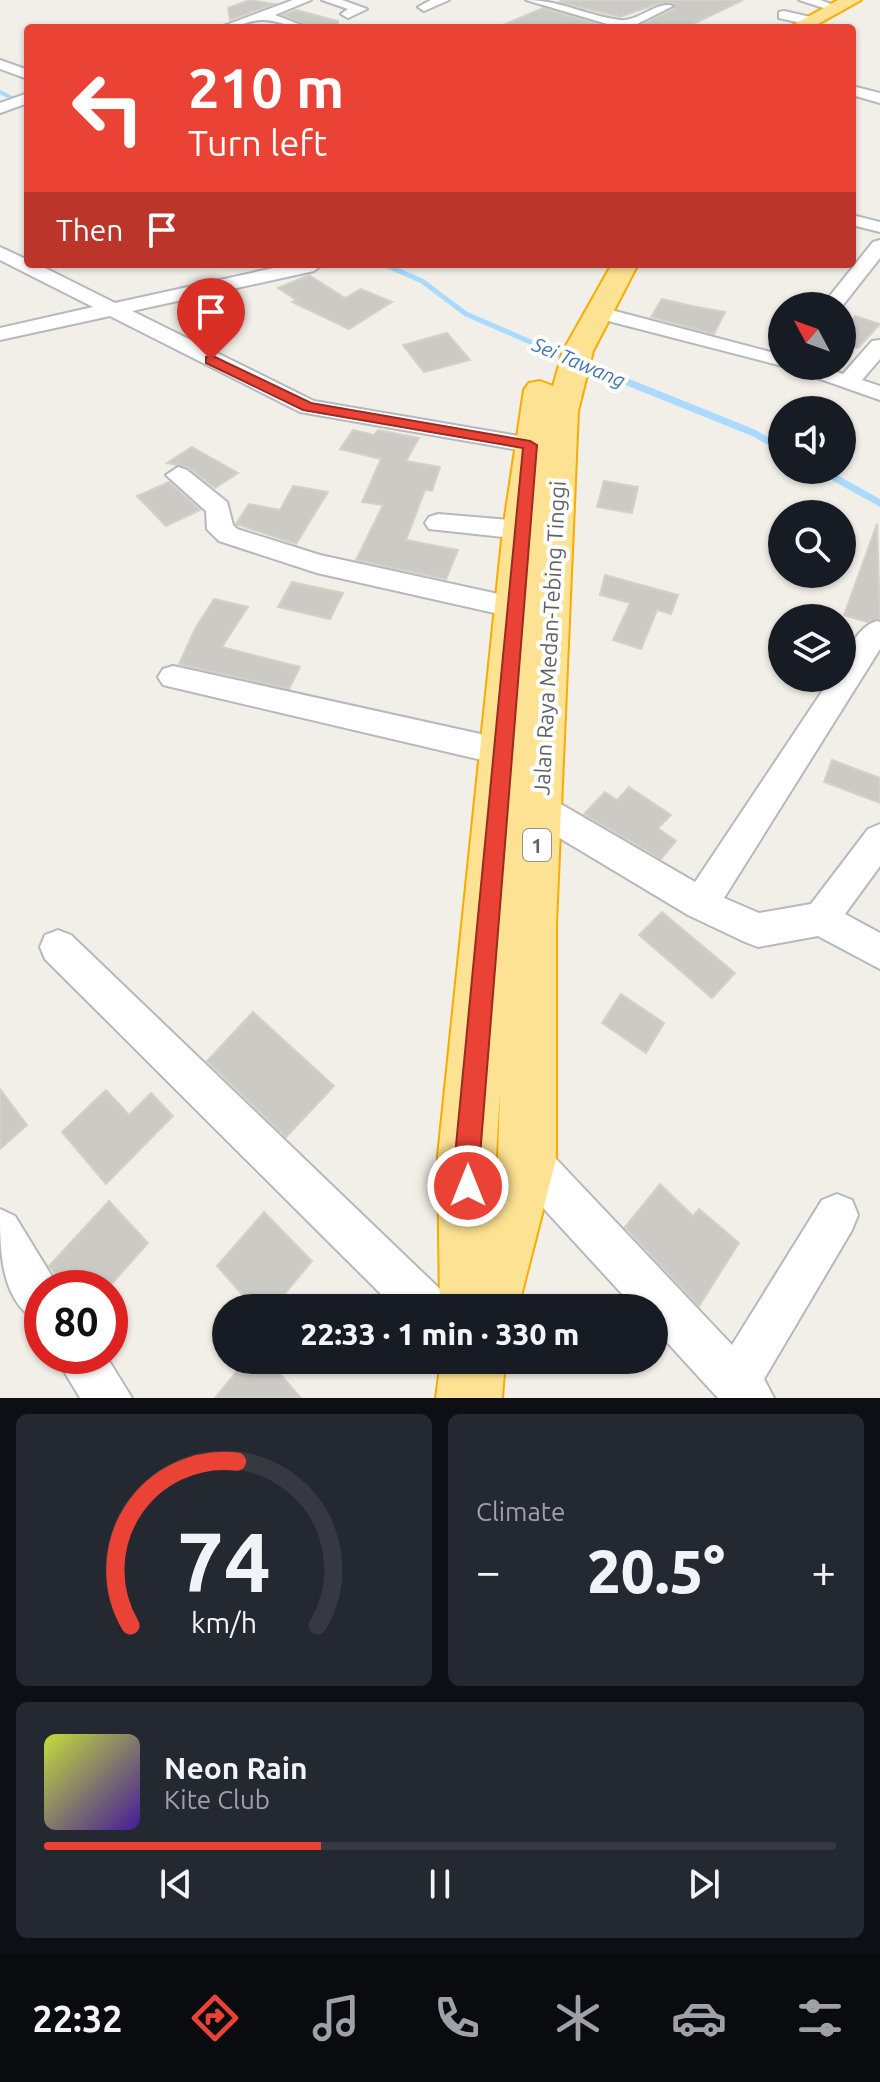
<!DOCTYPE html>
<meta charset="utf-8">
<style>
body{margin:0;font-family:Ubuntu,sans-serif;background:#242831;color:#f1f3f6;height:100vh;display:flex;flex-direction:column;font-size:30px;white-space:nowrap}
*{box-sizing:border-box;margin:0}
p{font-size:26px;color:#9ea1a6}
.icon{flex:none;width:44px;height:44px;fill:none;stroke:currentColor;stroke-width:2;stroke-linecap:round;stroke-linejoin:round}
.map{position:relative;height:1398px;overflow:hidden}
.drawer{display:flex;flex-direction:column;gap:16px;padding:16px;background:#0d0f14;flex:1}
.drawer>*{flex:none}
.guide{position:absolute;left:24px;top:24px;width:832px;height:244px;border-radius:8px;box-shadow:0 2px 6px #0004;background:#ea4335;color:#fff;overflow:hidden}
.needle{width:52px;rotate:311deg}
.fabs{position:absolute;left:768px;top:292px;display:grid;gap:16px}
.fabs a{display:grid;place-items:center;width:88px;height:88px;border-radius:50%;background:#171b24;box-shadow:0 2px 6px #0004;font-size:40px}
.speed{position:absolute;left:24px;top:1270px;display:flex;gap:16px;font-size:40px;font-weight:700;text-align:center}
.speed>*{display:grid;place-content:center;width:104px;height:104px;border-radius:50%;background:#171b24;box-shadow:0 2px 6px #0004;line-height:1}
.speed .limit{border:12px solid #d22;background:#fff;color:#111}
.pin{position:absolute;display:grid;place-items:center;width:68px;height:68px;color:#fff;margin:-82px -34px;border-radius:50% 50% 50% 0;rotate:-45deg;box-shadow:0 0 8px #0007}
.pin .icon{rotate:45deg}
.me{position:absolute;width:88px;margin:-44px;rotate:0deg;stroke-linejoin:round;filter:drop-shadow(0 0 6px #0008)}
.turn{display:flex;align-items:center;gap:28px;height:168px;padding:0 32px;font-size:36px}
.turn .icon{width:104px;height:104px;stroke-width:2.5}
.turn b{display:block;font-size:56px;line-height:68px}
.then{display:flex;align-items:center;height:76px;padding:0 32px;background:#0003;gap:16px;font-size:30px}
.big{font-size:60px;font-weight:800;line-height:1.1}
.drawer .tile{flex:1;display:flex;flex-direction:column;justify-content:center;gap:12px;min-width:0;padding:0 28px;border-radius:12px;background:#242831}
.drawer .dial{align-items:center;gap:0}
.dial svg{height:208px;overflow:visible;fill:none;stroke:#363941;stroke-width:7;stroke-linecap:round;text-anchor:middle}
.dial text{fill:#f1f3f6;stroke:none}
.song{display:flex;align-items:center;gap:24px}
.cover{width:96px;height:96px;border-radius:12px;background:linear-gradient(135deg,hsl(70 70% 55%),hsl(260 70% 35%))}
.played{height:8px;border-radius:4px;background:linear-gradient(90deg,#ea4335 35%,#363941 35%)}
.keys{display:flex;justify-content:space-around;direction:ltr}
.heat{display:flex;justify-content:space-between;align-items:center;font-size:44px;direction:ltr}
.drawer .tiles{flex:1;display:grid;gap:16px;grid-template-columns:1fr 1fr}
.tile:last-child{grid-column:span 2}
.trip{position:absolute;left:212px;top:1294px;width:456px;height:80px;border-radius:40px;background:#171b24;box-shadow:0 2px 6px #0004;font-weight:800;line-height:80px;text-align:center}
.tabs{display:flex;height:128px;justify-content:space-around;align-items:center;background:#090b0e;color:#9ea1a6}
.tabs .icon{width:56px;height:56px}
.tabs .active{color:#ea4335}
.tabs b{font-size:36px;color:#f1f3f6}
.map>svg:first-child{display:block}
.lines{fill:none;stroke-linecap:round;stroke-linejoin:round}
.stream-far2{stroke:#aadaff;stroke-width:4}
.stream-far1{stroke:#aadaff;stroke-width:5}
.stream{stroke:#aadaff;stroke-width:7}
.building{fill:#cccac5;stroke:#d6d1c6;stroke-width:2}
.minor-casing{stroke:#b5b8bc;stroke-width:4}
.highway-casing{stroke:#f9ab00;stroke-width:4}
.minor{fill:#fff;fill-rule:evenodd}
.highway{fill:#fde293;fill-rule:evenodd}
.route{fill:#ea4335;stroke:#982c22;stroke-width:2}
.labels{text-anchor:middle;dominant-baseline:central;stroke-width:8;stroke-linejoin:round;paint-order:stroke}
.far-water-label{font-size:20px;font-style:italic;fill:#4174aa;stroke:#fff}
.shield{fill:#fff;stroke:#8f9295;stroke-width:2}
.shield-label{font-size:20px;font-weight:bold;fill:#5f6368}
.street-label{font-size:22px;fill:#5f6368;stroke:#fff}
</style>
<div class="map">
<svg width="880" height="1398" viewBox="0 0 880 1398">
<rect width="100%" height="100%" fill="#f1efe8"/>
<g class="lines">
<!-- stream-far2 -->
<polyline class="stream-far2" points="0,92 28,106"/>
<!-- stream-far1 -->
<polyline class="stream-far1" points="383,264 422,281 466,314 563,356"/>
<!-- stream -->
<g class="stream">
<polyline points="558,354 754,433 782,449"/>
<polyline points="821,470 880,503"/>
</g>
</g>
<!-- building -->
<g class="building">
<polygon points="250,0 274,4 230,20 228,8"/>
<polygon points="563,0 743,0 685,28 646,28 643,24 674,9 674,3 660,3 620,17 559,2"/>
<polygon points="543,8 610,28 496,28"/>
<polygon points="296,10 338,21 338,28 312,28 283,15"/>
<polygon points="309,275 345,298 361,289 392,302 349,329 292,302 296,300 278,288"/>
<polygon points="662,299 692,306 725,312 714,334 651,317"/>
<polygon points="855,316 880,324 858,348 842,344 842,330"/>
<polygon points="447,333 470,360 424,372 403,345"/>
<polygon points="353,430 374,435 378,430 419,438 406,461 440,467 432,491 425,490 406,540 458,550 446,579 356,560 383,505 362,502 381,459 340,449"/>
<polygon points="192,447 238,473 215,488 188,467 167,463"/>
<polygon points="604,481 638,487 632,513 597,507"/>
<polygon points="169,482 200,510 166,526 137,496"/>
<polygon points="293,486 328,492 296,544 236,524 249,504 280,510"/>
<polygon points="877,524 880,619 867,622 844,615"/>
<polygon points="605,575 678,595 671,614 657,610 641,649 613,640 630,603 600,595"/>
<polygon points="292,582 343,593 330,619 278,607"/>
<polygon points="214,599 248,607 222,647 300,667 289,689 179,664 195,629"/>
<polygon points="832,760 880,778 880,803 824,782"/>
<polygon points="629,787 671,815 658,828 676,841 661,859 584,814 605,792 617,800"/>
<polygon points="662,912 735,973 712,998 639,935"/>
<polygon points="621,994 664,1023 646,1053 602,1023"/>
<polygon points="253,1012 334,1086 286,1137 207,1061"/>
<polygon points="0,1089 27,1125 0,1149"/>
<polygon points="106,1090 129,1115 151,1093 173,1116 106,1184 62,1132"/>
<polygon points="660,1184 693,1216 699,1209 739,1243 699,1306 625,1227"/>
<polygon points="109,1201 148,1243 108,1288 66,1288 49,1266"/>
<polygon points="264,1212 312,1261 273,1308 254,1308 217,1266"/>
<polygon points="246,1360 268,1360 301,1398 215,1398"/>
</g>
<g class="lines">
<!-- minor casing -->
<g class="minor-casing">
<g id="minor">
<path d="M 293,0 L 311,0 L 275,15 L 309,28 C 290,28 278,20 263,20 C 254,19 235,28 218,28 Z"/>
<polygon points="322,0 342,0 367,9 348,18 341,14 348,9"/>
<polygon points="431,0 449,0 424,11 418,7"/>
<path d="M 526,0 C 559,0 588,16 620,20 C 638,22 658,0 673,6 L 637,24 L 643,28 L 621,28 Z"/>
<polygon points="799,0 820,0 842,8 836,12"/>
<polygon points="784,11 815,18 817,21 810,25 779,18 779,12"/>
<polygon points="0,60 28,70 28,79 0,69"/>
<polygon points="852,86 880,93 880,103 852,95"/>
<polygon points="28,93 28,103 0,113 0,103"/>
<polygon points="852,215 880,222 880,232 852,225"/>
<polygon points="880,240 880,258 843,305 829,305 826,301 829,297 873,242"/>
<polygon points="0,247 28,260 28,264 37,264 115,303 292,264 323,264 314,271 132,311 314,401 530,438 542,445 530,452 300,412 110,316 0,340 0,328 93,307 0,260"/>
<polygon points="596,306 782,355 782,366 818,366 843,374 872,341 880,340 880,359 862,380 880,386 880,400 786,367 589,316 586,312"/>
<polygon points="178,467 187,470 227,502 233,525 237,529 320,555 517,598 527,601 531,608 527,615 517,618 317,573 219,541 207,529 206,511 166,475"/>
<polygon points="438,514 521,521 530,524 534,530 530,536 521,539 429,529 425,523 429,517"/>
<path d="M 877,621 L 880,622 L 880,649 L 724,898 L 759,913 L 811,904 L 868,829 L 880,824 L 880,866 L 845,914 L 880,933 L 880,969 L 818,936 L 758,947 L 745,942 L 688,915 L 528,819 L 524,809 L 528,799 L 540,795 L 552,799 L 695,882 L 831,678 L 842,678 C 842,658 856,627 877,621 Z"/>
<polygon points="173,666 503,739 514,743 519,752 514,761 503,765 163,685 158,677 163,669"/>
<polygon points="58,930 71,935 443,1292 450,1308 395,1308 45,959 40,947 45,935"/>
<polygon points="527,1138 542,1144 732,1345 822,1200 837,1194 852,1200 858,1215 852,1230 764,1379 774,1398 718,1398 654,1328 654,1308 635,1308 512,1174 506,1159 512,1144"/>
<path d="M 0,1209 L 15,1216 L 59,1288 L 42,1288 L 42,1323 C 0,1305 0,1251 0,1209 Z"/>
<polygon points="55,1356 106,1356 132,1398 80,1398"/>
</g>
</g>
<!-- highway casing -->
<g class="highway-casing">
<g id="highway">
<polygon points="838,0 861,0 811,28 788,28"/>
<path d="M 612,264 L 638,264 L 593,351 L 578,411 L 556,924 L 556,1159 L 518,1308 L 440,1308 L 438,1156 L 503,530 L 524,390 L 529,383 L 540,381 L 553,386 L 563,351 ZM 500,1092 L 498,1159 L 496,1165 L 496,1156 Z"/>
<polygon points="441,1360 505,1360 502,1398 436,1398"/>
</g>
</g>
<!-- minor -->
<use href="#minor" class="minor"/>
<!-- highway -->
<use href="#highway" class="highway"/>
</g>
<!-- route -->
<polygon class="route" points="206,357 215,357 311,403 530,441 537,445 480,1156 481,1186 477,1195 468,1199 459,1195 455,1156 523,448 303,410 206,363"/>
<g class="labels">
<!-- far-water labels -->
<g class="far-water-label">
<text transform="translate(579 362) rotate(23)">Sei Tawang</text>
</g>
<!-- shield labels -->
<rect class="shield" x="523" y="829" width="28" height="32" rx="6"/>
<g class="shield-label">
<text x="537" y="845">1</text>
</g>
<!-- street labels -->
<g class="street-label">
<text transform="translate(549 638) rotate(-87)">Jalan Raya Medan-Tebing Tinggi</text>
</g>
</g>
</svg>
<div class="fabs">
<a><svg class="needle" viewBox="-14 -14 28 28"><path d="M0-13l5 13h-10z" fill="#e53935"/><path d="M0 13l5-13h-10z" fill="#9ea1a6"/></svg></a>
<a><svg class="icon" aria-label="sound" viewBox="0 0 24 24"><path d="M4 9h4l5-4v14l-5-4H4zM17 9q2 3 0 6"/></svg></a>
<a><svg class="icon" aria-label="search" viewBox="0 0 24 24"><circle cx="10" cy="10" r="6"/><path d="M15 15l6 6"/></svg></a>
<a><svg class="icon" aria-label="layers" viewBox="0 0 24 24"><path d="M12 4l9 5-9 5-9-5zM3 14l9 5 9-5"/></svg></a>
</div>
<div class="speed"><div class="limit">80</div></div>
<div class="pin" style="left:211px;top:360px;background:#d93025"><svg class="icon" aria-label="arrive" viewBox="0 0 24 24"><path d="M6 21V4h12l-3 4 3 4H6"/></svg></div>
<svg class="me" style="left:468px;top:1186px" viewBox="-20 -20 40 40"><circle r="17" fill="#ea4335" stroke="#fff" stroke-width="3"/><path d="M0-11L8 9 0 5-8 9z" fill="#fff"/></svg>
<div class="trip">22:33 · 1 min · 330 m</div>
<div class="guide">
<div class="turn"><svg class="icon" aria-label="left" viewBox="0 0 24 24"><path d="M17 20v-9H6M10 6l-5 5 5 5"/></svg><div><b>210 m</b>Turn left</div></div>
<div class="then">Then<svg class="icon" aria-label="arrive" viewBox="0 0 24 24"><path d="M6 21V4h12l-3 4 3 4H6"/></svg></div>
</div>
</div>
<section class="drawer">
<div class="tiles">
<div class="tile dial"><svg viewBox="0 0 100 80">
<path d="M14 69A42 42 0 1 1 86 69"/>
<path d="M14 69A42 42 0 0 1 55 6" stroke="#ea4335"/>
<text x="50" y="56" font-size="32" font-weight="700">74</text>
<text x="50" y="72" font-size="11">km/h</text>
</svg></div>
<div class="tile"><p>Climate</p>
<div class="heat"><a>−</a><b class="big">20.5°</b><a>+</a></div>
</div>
<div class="tile">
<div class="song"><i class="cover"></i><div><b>Neon Rain</b><p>Kite Club</p></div></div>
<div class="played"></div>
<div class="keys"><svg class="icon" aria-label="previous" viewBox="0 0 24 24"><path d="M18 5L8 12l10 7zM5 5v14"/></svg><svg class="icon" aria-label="pause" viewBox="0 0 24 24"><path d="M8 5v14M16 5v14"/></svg><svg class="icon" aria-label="next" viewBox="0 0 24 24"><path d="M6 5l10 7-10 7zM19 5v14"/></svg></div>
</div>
</div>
</section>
<nav class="tabs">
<b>22:32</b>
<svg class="icon active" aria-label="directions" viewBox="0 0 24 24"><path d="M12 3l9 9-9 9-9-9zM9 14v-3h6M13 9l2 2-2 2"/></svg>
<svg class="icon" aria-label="music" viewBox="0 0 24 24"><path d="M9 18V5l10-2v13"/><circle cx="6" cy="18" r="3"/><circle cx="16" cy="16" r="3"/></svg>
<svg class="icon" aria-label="phone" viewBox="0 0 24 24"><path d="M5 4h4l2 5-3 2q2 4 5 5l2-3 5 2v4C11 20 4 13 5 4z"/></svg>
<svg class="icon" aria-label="climate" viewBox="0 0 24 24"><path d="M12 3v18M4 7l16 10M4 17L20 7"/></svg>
<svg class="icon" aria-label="car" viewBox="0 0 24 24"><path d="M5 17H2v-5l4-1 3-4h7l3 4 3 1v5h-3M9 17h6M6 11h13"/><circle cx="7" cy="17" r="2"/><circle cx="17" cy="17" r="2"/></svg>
<svg class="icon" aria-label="filters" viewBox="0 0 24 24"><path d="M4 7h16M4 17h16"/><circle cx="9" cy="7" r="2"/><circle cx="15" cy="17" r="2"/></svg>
</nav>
